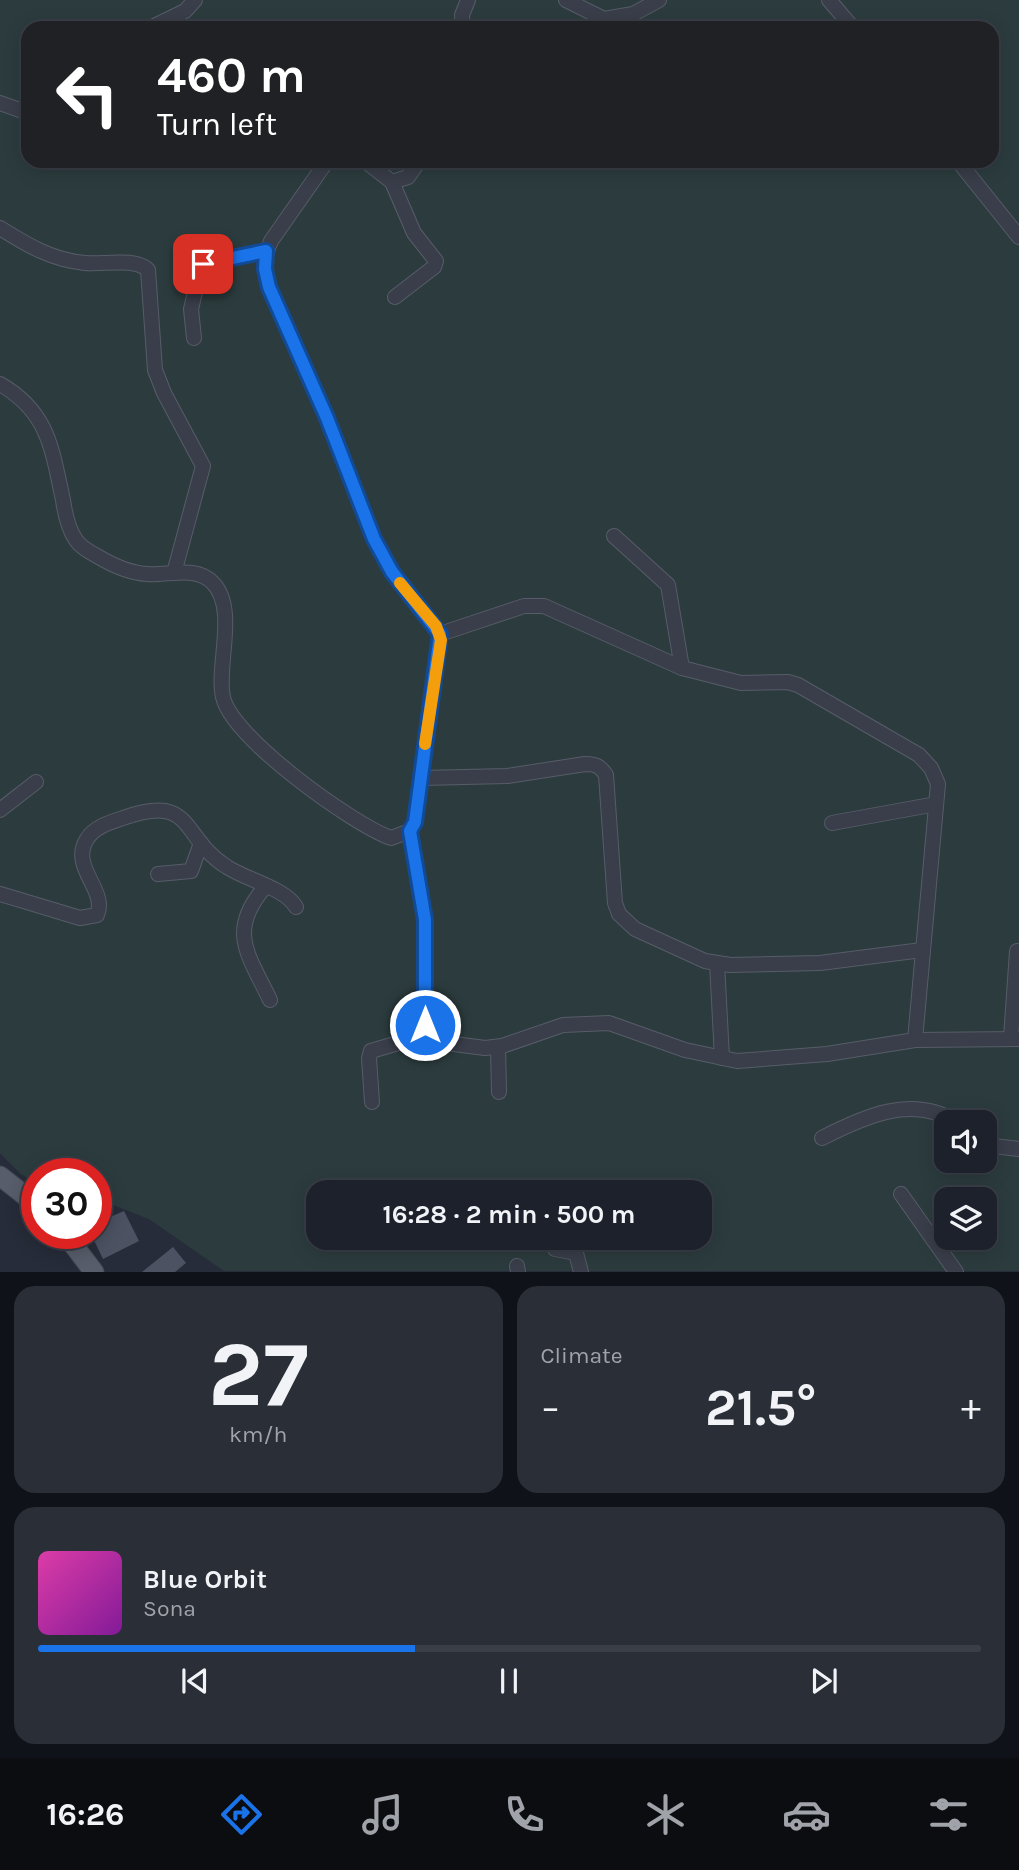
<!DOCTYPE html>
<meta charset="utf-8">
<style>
body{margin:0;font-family:Karla,sans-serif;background:#292e37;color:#f1f3f6;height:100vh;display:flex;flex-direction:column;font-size:26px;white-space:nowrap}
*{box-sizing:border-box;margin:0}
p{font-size:23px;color:#a0a3a9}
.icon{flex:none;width:38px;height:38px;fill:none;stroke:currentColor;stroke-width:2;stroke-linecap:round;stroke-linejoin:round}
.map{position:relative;height:1272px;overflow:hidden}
.drawer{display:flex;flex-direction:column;gap:14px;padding:14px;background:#0f1218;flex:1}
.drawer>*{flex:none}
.guide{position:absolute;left:21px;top:21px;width:978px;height:147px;border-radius:21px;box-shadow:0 4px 18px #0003,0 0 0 2px #3a3e47;background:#202124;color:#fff;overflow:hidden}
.fabs{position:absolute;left:934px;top:1110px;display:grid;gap:14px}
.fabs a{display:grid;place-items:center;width:63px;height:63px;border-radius:14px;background:#1c212b;box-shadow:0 4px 18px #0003,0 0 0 2px #3a3e47;font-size:35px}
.speed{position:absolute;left:21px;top:1158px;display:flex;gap:14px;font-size:35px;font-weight:700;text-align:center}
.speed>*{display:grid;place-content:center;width:91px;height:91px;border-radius:50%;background:#1c212b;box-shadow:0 4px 18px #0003,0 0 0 2px #3a3e47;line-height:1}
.speed .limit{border:10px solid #d22;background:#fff;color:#111}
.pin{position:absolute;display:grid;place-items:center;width:60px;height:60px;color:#fff;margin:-30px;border-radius:14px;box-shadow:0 4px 10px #0006}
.me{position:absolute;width:77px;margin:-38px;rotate:0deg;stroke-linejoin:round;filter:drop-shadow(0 0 5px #0008)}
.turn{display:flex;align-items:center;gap:24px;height:147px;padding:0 21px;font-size:32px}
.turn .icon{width:91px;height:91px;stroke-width:2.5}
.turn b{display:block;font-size:49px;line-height:60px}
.big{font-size:52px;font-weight:700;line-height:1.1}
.drawer .tile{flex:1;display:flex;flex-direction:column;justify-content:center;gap:10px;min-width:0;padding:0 24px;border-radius:21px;background:#292e37}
.drawer .dial{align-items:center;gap:0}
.dial b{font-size:91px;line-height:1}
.song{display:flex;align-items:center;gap:21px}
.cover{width:84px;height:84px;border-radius:10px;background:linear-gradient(135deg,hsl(320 70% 55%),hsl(290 70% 35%))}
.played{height:7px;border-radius:4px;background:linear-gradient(90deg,#1a73e8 40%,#3a3e47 40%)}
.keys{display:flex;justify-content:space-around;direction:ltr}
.heat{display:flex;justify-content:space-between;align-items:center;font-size:38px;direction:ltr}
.drawer .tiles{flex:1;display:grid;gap:14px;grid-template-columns:1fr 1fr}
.tile:last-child{grid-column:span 2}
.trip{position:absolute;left:306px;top:1180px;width:406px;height:70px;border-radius:21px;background:#1c212b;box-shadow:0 4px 18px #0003,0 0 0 2px #3a3e47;font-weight:700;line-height:70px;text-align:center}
.tab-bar{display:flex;height:112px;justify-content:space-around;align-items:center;background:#0b0d11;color:#a0a3a9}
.tab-bar .icon{width:49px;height:49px}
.tab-bar .on{color:#1a73e8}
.tab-bar b{font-size:32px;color:#f1f3f6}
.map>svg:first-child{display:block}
.green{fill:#2c3c3e;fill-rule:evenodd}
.building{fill:#4c5262}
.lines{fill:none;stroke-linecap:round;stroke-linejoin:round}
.minor-casing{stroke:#575c68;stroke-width:16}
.major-casing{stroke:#424753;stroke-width:21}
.minor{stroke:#393e4a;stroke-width:14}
.major{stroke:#575d6a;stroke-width:19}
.route-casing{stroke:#114b97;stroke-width:18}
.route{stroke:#1a73e8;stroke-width:12}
.slow{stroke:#f59e0b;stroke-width:12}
</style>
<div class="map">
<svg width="1019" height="1272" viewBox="0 0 1019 1272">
<rect width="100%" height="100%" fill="#262c39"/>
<!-- green -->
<path class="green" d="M 0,0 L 1019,0 L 1019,1271 L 224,1271 L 149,1219 L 113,1205 L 96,1210 L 96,1174 L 37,1174 L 37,1184 L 21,1174 L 0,1153 ZM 28,28 L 992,28 L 992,161 L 28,161 ZM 947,1122 L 985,1122 L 985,1160 L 947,1160 ZM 318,1192 L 700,1192 L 700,1237 L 318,1237 ZM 947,1199 L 985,1199 L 985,1237 L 947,1237 Z"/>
<!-- building -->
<g class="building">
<polygon points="124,1211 139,1241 103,1259 91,1234 96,1234 96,1223"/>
<polygon points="173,1247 186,1263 175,1272 142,1272"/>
</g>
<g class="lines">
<!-- minor casing -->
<g class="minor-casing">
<g id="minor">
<polyline points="566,0 604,19 633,14 659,0"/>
<polyline points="829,0 853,28"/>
<polyline points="150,28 185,11 195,0"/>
<polyline points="463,28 462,15 468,0"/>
<polyline points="0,103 28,113"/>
<polyline points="365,161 392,182 408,177 419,161"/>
<polyline points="958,161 1019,237"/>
<polyline points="392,182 414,233 436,261 434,267 395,297"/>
<path d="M 0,228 C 27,245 52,260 85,263 C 103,265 135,257 148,270 L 155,370 L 164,393 L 203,466 L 174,573"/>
<polyline points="194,338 191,309 201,267 208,262 266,251"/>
<path d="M 0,384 C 49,412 52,450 63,500 C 65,514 68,529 76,540 C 81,548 90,552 97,556 C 112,565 129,573 147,574 C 168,576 196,565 213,583 C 238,609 216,666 223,697 C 231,737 352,824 391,838 L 410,831 L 415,822 L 440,634 L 392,572 L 374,539 L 327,418 L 269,287 C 265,269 263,257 271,241 L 327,161"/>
<polyline points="614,536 668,585 682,668"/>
<polyline points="440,634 524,606 544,606 682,668 741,683 788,682 798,685 919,755 931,768 938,784 915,1040"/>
<path d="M 421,778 L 507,776 L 585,764 C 596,764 600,766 606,775 L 615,903 L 619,914 L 635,929 L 705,961 L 730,965 L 820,963 L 922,950"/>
<polyline points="0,810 36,782"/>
<polyline points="832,823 936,804"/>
<polyline points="410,831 425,920 425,1025 429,1034 439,1042 485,1048 502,1046 563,1025 609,1023 685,1050 737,1061 827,1054 915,1040 1019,1039"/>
<polyline points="158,874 191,871 201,843"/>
<path d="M 265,887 C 227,931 248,954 270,1000"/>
<path d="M 0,894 L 80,918 L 97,915 C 108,890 69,867 87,839 C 94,827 111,822 123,818 C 195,792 180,838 227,867 C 247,880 285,888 296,907"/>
<polyline points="717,963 722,1058"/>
<polyline points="1011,1038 1017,951"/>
<polyline points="498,1047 499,1092"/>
<polyline points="372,1102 369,1058 371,1051 429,1034"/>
<path d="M 822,1138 C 863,1117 912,1094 956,1122"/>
<polyline points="985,1145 1019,1149"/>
<polyline points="901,1194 956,1272"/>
<polyline points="555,1249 576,1253 581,1272"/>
<polyline points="517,1266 518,1272"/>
</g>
</g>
<!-- major casing -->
<g class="major-casing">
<g id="major">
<polyline points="0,1176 37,1205"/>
<polyline points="65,1234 94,1272"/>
</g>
</g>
<!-- minor -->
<use href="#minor" class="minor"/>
<!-- major -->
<use href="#major" class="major"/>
</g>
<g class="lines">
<!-- route casing -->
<g class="route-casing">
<polyline id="route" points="203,264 266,251 265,269 269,287 327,418 374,539 392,572 440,634 415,822 410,831 425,920 425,1025"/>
</g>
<!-- route -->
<use href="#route" class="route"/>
<!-- slow -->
<polyline class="slow" points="400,583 436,626 441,640 425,744"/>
</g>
</svg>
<div class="fabs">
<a><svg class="icon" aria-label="sound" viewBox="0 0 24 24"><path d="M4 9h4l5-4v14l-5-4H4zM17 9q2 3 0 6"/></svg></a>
<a><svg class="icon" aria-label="layers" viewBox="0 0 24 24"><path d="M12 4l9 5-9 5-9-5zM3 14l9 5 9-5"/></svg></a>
</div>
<div class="speed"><div class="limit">30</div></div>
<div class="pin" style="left:203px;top:264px;background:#d93025"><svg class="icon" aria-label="arrive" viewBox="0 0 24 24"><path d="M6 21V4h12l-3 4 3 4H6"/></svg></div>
<svg class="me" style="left:425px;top:1025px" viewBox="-20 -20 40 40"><circle r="17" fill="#1a73e8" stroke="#fff" stroke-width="3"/><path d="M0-11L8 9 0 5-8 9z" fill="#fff"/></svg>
<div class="trip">16:28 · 2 min · 500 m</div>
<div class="guide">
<div class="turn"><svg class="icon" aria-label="left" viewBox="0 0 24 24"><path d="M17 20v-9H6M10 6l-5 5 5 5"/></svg><div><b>460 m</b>Turn left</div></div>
</div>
</div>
<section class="drawer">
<div class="tiles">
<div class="tile dial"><b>27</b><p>km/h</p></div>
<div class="tile"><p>Climate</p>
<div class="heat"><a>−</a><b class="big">21.5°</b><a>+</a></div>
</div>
<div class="tile">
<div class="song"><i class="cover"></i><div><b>Blue Orbit</b><p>Sona</p></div></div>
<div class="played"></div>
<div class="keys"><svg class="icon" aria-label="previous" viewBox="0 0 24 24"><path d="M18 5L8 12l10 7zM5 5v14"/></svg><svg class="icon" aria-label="pause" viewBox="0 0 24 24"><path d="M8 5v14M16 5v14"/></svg><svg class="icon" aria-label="next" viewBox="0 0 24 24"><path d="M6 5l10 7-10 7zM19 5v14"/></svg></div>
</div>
</div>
</section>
<nav class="tab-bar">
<b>16:26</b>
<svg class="icon on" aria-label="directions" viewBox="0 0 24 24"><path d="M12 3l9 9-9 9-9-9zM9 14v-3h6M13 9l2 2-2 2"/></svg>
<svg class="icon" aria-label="music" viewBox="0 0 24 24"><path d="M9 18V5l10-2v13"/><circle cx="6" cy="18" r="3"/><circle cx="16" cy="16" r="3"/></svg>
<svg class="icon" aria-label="phone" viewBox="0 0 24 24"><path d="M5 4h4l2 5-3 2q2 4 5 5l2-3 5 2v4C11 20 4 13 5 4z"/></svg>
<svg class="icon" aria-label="climate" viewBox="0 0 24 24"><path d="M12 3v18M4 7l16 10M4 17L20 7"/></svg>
<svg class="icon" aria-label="car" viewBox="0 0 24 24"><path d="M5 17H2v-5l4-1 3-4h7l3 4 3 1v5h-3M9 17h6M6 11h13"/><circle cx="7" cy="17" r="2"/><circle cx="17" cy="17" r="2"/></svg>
<svg class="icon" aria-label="filters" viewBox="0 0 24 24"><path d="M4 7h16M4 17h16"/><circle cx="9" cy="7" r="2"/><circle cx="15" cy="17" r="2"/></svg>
</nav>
